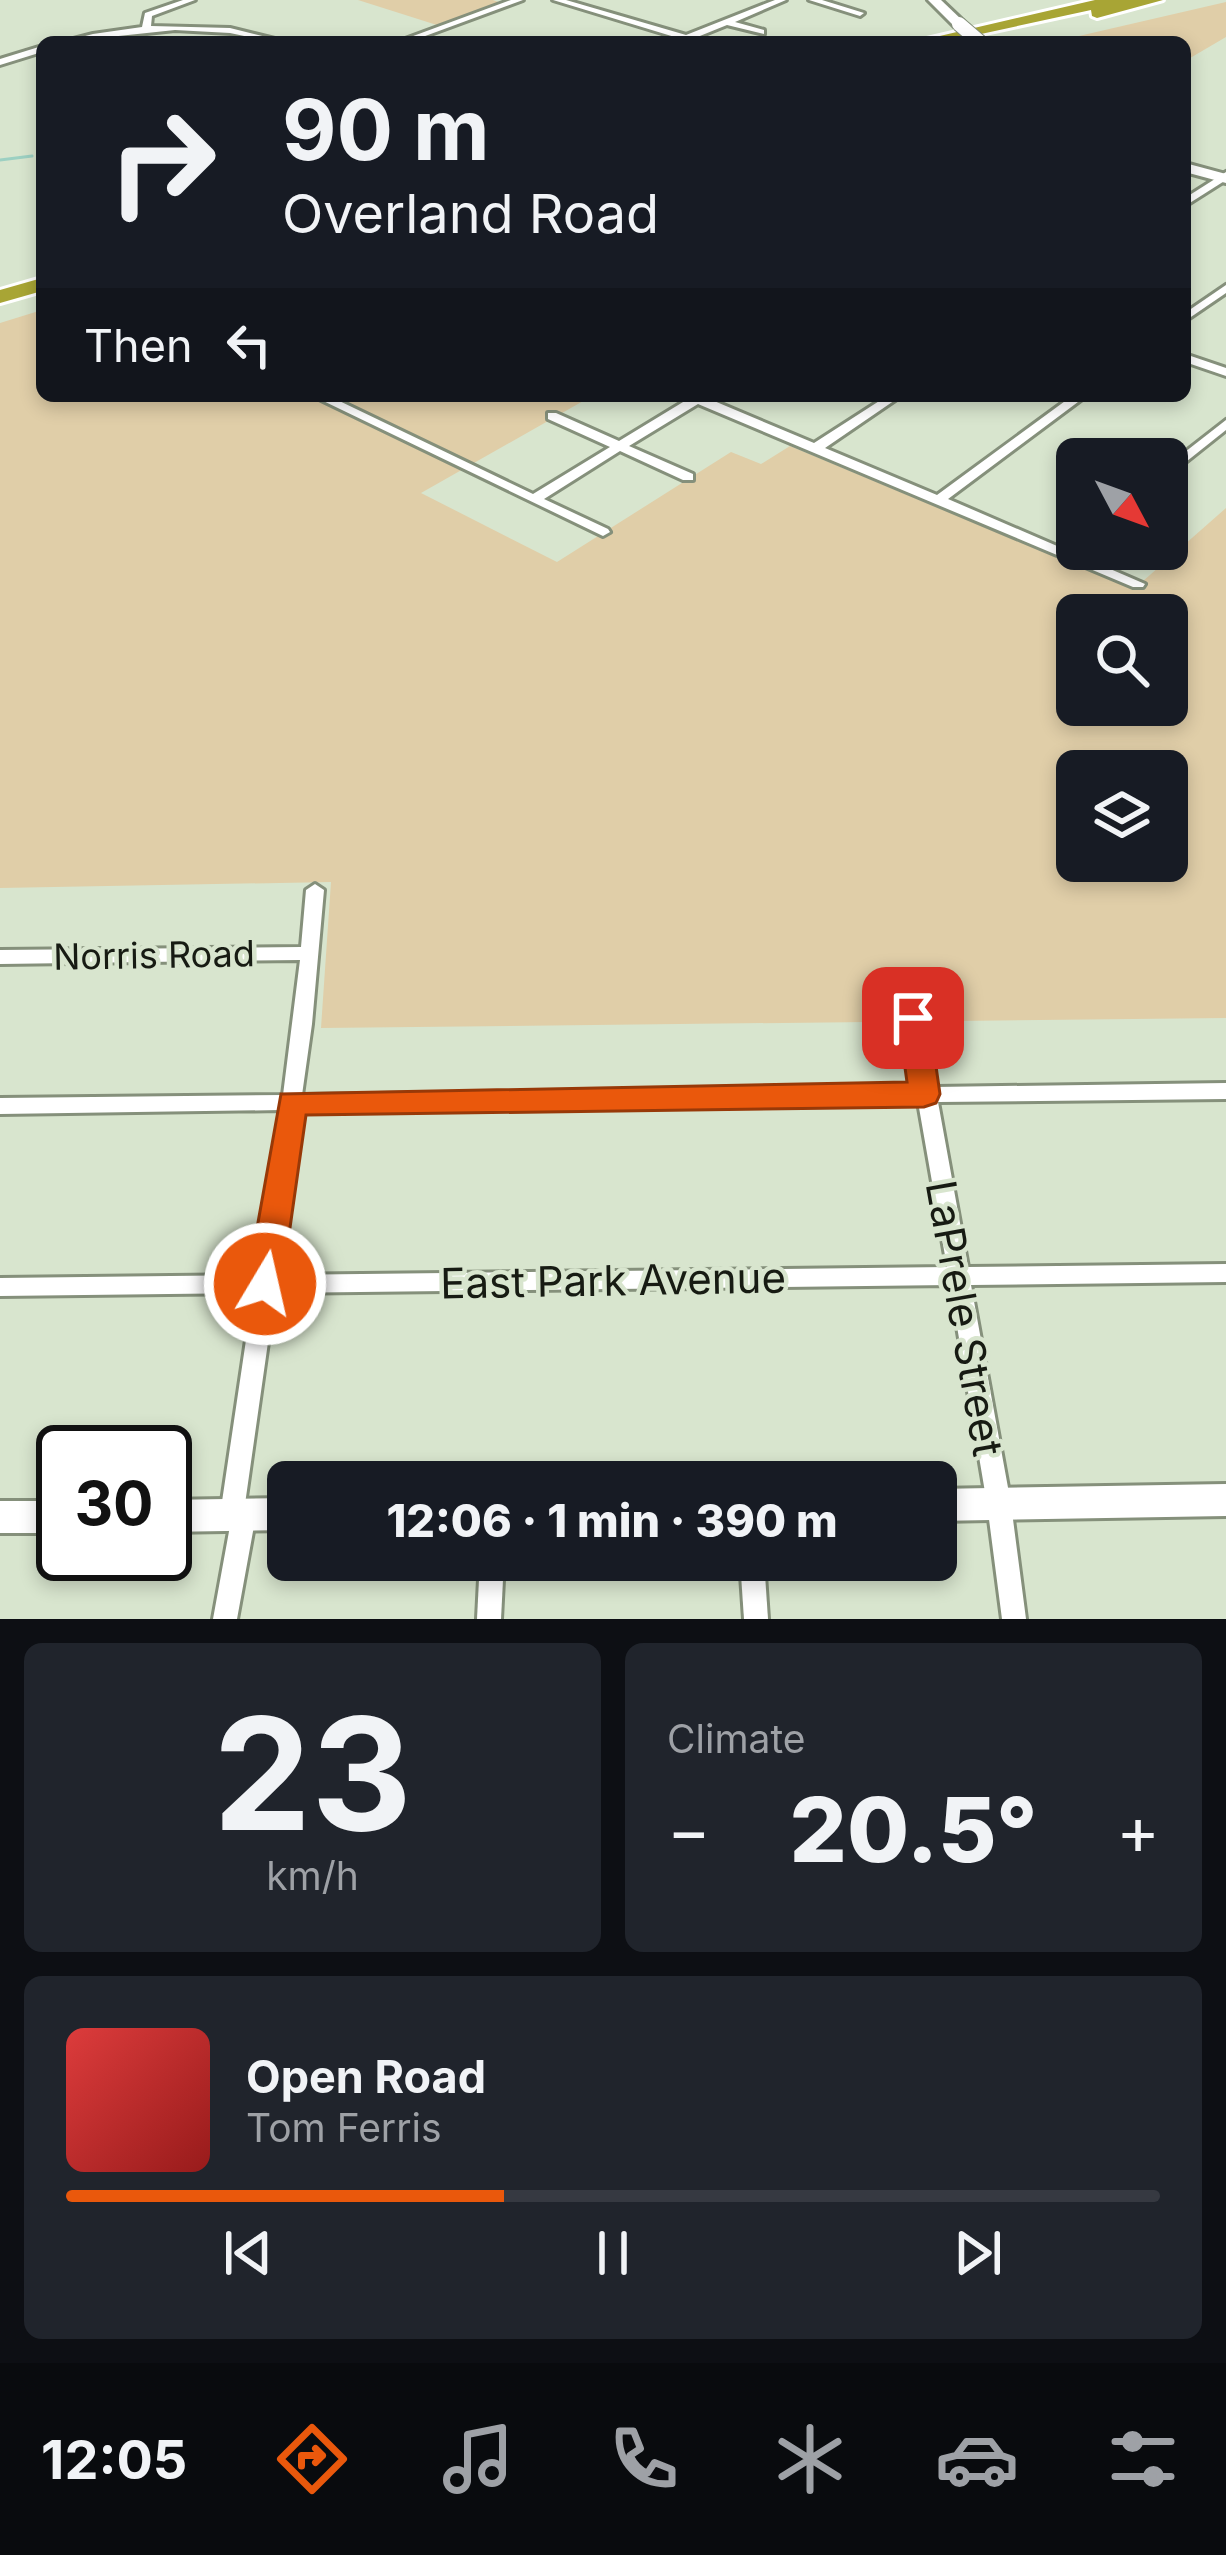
<!DOCTYPE html>
<meta charset="utf-8">
<style>
body{margin:0;font-family:Inter,sans-serif;background:#20242c;color:#f1f3f6;height:100vh;display:flex;flex-direction:column;font-size:45px;white-space:nowrap}
*{box-sizing:border-box;margin:0}
p{font-size:39px;color:#9ea1a6}
.icon{flex:none;width:66px;height:66px;fill:none;stroke:currentColor;stroke-width:2;stroke-linecap:round;stroke-linejoin:round}
.map{position:relative;height:1619px;overflow:hidden}
.drawer{display:flex;flex-direction:column;gap:24px;padding:24px;background:#0d0f14;flex:1}
.drawer>*{flex:none}
.hud{position:absolute;left:36px;top:36px;width:1155px;height:366px;border-radius:18px;box-shadow:0 6px 18px #0003;background:#171b24;color:#f1f3f6;overflow:hidden}
.needle{width:78px;rotate:131deg}
.controls{position:absolute;left:1056px;top:438px;display:grid;gap:24px}
.controls a{display:grid;place-items:center;width:132px;height:132px;border-radius:18px;background:#171b24;box-shadow:0 6px 18px #0003;font-size:60px}
.speed{position:absolute;left:36px;top:1425px;display:flex;gap:24px;font-size:60px;font-weight:700;text-align:center}
.speed>*{display:grid;place-content:center;width:156px;height:156px;border-radius:50%;background:#171b24;box-shadow:0 6px 18px #0003;line-height:1}
.speed .limit{border:6px solid #111;border-radius:18px;background:#fff;color:#111}
.pin{position:absolute;display:grid;place-items:center;width:102px;height:102px;color:#fff;margin:-51px;border-radius:24px;box-shadow:0 6px 18px #0006}
.me{position:absolute;width:132px;margin:-66px;rotate:9deg;stroke-linejoin:round;filter:drop-shadow(0 0 9px #0008)}
.turn{display:flex;align-items:center;gap:42px;height:252px;padding:0 48px;font-size:54px}
.turn .icon{width:156px;height:156px;stroke-width:2.5}
.turn b{display:block;font-size:84px;line-height:102px}
.then{display:flex;align-items:center;height:114px;padding:0 48px;background:#0003;gap:24px;font-size:45px}
.big{font-size:90px;font-weight:800;line-height:1.1}
.drawer .card{flex:1;display:flex;flex-direction:column;justify-content:center;gap:18px;min-width:0;padding:0 42px;border-radius:18px;background:#20242c}
.drawer .dial{align-items:center;gap:0}
.dial b{font-size:156px;line-height:1}
.song{display:flex;align-items:center;gap:36px}
.cover{width:144px;height:144px;border-radius:18px;background:linear-gradient(135deg,hsl(0 70% 55%),hsl(0 70% 35%))}
.played{height:12px;border-radius:6px;background:linear-gradient(90deg,#ea580c 40%,#363941 40%)}
.keys{display:flex;justify-content:space-around;direction:ltr}
.heat{display:flex;justify-content:space-between;align-items:center;font-size:66px;direction:ltr}
.drawer .tiles{flex:1;display:grid;gap:24px;grid-template-columns:1fr 1fr}
.card:last-child{grid-column:span 2}
.trip{position:absolute;left:267px;top:1461px;width:690px;height:120px;border-radius:18px;background:#171b24;box-shadow:0 6px 18px #0003;font-weight:800;line-height:120px;text-align:center}
.dock{display:flex;height:192px;justify-content:space-around;align-items:center;background:#090b0e;color:#9ea1a6}
.dock .icon{width:84px;height:84px}
.dock .on{color:#ea580c}
.dock b{font-size:54px;color:#f1f3f6}
.map>svg:first-child{display:block}
.green{fill:#e0cea8;fill-rule:evenodd}
.lines{fill:none;stroke-linecap:round;stroke-linejoin:round}
.stream{stroke:#9cd0c2;stroke-width:3}
.street-casing{stroke:#85907b;stroke-width:6}
.secondary-casing{stroke:#85907b;stroke-width:6}
.highway-casing{stroke:#fff;stroke-width:6}
.street{fill:#fff;fill-rule:evenodd}
.secondary{fill:#fff;fill-rule:evenodd}
.highway{fill:#a8a535;fill-rule:evenodd}
.secondary-bridge-casing{stroke:#85907b;stroke-width:16;stroke-linecap:butt}
.secondary-bridge{stroke:#fff;stroke-width:14}
.route{fill:#ea580c;stroke:#983908;stroke-width:3}
.labels{text-anchor:middle;dominant-baseline:central;stroke-width:9;stroke-linejoin:round;paint-order:stroke}
.street-label{font-size:36px;fill:#171b13;stroke:#d8e5ce}
.near-street-label{font-size:42px;fill:#171b13;stroke:#d8e5ce}
</style>
<div class="map">
<svg width="1226" height="1619" viewBox="0 0 1226 1619">
<rect width="100%" height="100%" fill="#d8e5ce"/>
<!-- green -->
<g class="green">
<polygon points="358,0 493,0 501,3 440,26"/>
<polygon points="1226,2 1226,37 1185,61 1185,42 1066,39"/>
<path d="M 42,310 L 42,396 L 592,396 L 421,493 L 557,562 L 731,452 L 761,464 L 790,446 L 1134,589 L 1226,508 L 1226,1018 L 321,1028 L 331,882 L 0,888 L 0,323 ZM 1077,615 L 1167,615 L 1167,705 L 1077,705 ZM 1077,771 L 1167,771 L 1167,861 L 1077,861 Z"/>
</g>
<g class="lines">
<!-- stream -->
<polyline class="stream" points="0,160 32,156"/>
<!-- street casing -->
<g class="street-casing">
<g id="street">
<polygon points="183,0 195,0 152,16 151,26 230,28 287,42 273,42 230,33 175,30 62,42 93,34 142,27 145,13"/>
<polygon points="511,0 523,0 409,42 397,42"/>
<polygon points="553,0 566,0 686,35 775,0 786,0 735,22 764,30 764,34 727,25 685,42 673,42 678,38"/>
<polygon points="809,0 822,0 864,13 860,16"/>
<polygon points="42,46 42,52 0,65 0,59"/>
<polygon points="1226,172 1226,180 1185,206 1185,198"/>
<polygon points="1226,285 1226,293 1185,321 1185,313"/>
<polygon points="1185,354 1226,368 1226,376 1185,362"/>
<polygon points="313,396 329,396 533,494 610,447 548,419 548,413 556,413 619,441 688,399 685,396 708,396 707,398 814,443 887,396 901,396 825,448 937,495 1072,396 1086,396 948,499 1145,584 1143,587 1133,587 698,404 629,446 693,474 693,480 683,480 620,451 544,499 608,529 610,532 603,536"/>
<polygon points="1226,420 1226,430 1167,477 1167,466"/>
<path d="M 315,884 L 324,890 L 312,1024 L 302,1095 L 916,1087 L 904,1018 L 906,1013 L 920,1013 L 922,1018 L 935,1087 L 1226,1083 L 1226,1099 L 938,1102 L 968,1267 L 1226,1264 L 1226,1282 L 971,1285 L 1011,1504 L 1026,1619 L 1002,1619 L 987,1504 L 950,1285 L 275,1293 L 245,1504 L 252,1507 L 256,1515 L 237,1619 L 213,1619 L 230,1526 L 224,1523 L 220,1515 L 253,1293 L 0,1296 L 0,1278 L 256,1275 L 281,1110 L 0,1114 L 0,1098 L 283,1095 L 300,960 L 0,964 L 0,950 L 301,947 L 306,890 ZM 918,1102 L 947,1267 L 277,1275 L 300,1110 Z"/>
<polygon points="480,1560 504,1560 501,1619 477,1619"/>
<polygon points="740,1560 764,1560 768,1619 744,1619"/>
</g>
</g>
<!-- secondary casing -->
<g class="secondary-casing">
<g id="secondary">
<polygon points="928,0 941,0 963,21 963,27 955,27"/>
<polygon points="1185,163 1226,174 1226,183 1185,172"/>
<polygon points="1226,1484 1226,1516 936,1521 936,1489"/>
<polygon points="288,1498 288,1530 165,1532 165,1500"/>
<rect x="0" y="1501" width="63" height="32"/>
</g>
</g>
<!-- highway casing -->
<g class="highway-casing">
<g id="highway">
<polygon points="1095,0 1163,0 1097,18 1092,16 1091,10 944,42 914,42"/>
<polygon points="42,278 42,291 0,303 0,290"/>
</g>
</g>
<!-- street -->
<use href="#street" class="street"/>
<!-- secondary -->
<use href="#secondary" class="secondary"/>
<!-- highway -->
<use href="#highway" class="highway"/>
<!-- secondary-bridge casing -->
<g class="secondary-bridge-casing">
<polyline id="secondary-bridge" points="959,24 980,42"/>
</g>
<!-- secondary-bridge -->
<use href="#secondary-bridge" class="secondary-bridge"/>
</g>
<!-- route -->
<polygon class="route" points="913,1006 924,1010 929,1018 940,1094 936,1103 924,1107 306,1115 282,1284 277,1295 265,1299 252,1295 247,1284 281,1094 907,1082 898,1018 902,1010"/>
<g class="labels">
<!-- street labels -->
<g class="street-label">
<text transform="translate(154 955) rotate(-1)">Norris Road</text>
</g>
<!-- near-street labels -->
<g class="near-street-label">
<text transform="translate(613 1280) rotate(-1)">East Park Avenue</text>
<text transform="translate(965 1318) rotate(80)">LaPrele Street</text>
</g>
</g>
</svg>
<div class="controls">
<a><svg class="needle" viewBox="-14 -14 28 28"><path d="M0-13l5 13h-10z" fill="#e53935"/><path d="M0 13l5-13h-10z" fill="#9ea1a6"/></svg></a>
<a><svg class="icon" aria-label="search" viewBox="0 0 24 24"><circle cx="10" cy="10" r="6"/><path d="M15 15l6 6"/></svg></a>
<a><svg class="icon" aria-label="layers" viewBox="0 0 24 24"><path d="M12 4l9 5-9 5-9-5zM3 14l9 5 9-5"/></svg></a>
</div>
<div class="speed"><div class="limit">30</div></div>
<div class="pin" style="left:913px;top:1018px;background:#d93025"><svg class="icon" aria-label="arrive" viewBox="0 0 24 24"><path d="M6 21V4h12l-3 4 3 4H6"/></svg></div>
<svg class="me" style="left:265px;top:1284px" viewBox="-20 -20 40 40"><circle r="17" fill="#ea580c" stroke="#fff" stroke-width="3"/><path d="M0-11L8 9 0 5-8 9z" fill="#fff"/></svg>
<div class="trip">12:06 · 1 min · 390 m</div>
<div class="hud">
<div class="turn"><svg class="icon" aria-label="right" viewBox="0 0 24 24"><path d="M7 20v-9h11M14 6l5 5-5 5"/></svg><div><b>90 m</b>Overland Road</div></div>
<div class="then">Then<svg class="icon" aria-label="left" viewBox="0 0 24 24"><path d="M17 20v-9H6M10 6l-5 5 5 5"/></svg></div>
</div>
</div>
<section class="drawer">
<div class="tiles">
<div class="card dial"><b>23</b><p>km/h</p></div>
<div class="card"><p>Climate</p>
<div class="heat"><a>−</a><b class="big">20.5°</b><a>+</a></div>
</div>
<div class="card">
<div class="song"><i class="cover"></i><div><b>Open Road</b><p>Tom Ferris</p></div></div>
<div class="played"></div>
<div class="keys"><svg class="icon" aria-label="previous" viewBox="0 0 24 24"><path d="M18 5L8 12l10 7zM5 5v14"/></svg><svg class="icon" aria-label="pause" viewBox="0 0 24 24"><path d="M8 5v14M16 5v14"/></svg><svg class="icon" aria-label="next" viewBox="0 0 24 24"><path d="M6 5l10 7-10 7zM19 5v14"/></svg></div>
</div>
</div>
</section>
<nav class="dock">
<b>12:05</b>
<svg class="icon on" aria-label="directions" viewBox="0 0 24 24"><path d="M12 3l9 9-9 9-9-9zM9 14v-3h6M13 9l2 2-2 2"/></svg>
<svg class="icon" aria-label="music" viewBox="0 0 24 24"><path d="M9 18V5l10-2v13"/><circle cx="6" cy="18" r="3"/><circle cx="16" cy="16" r="3"/></svg>
<svg class="icon" aria-label="phone" viewBox="0 0 24 24"><path d="M5 4h4l2 5-3 2q2 4 5 5l2-3 5 2v4C11 20 4 13 5 4z"/></svg>
<svg class="icon" aria-label="climate" viewBox="0 0 24 24"><path d="M12 3v18M4 7l16 10M4 17L20 7"/></svg>
<svg class="icon" aria-label="car" viewBox="0 0 24 24"><path d="M5 17H2v-5l4-1 3-4h7l3 4 3 1v5h-3M9 17h6M6 11h13"/><circle cx="7" cy="17" r="2"/><circle cx="17" cy="17" r="2"/></svg>
<svg class="icon" aria-label="filters" viewBox="0 0 24 24"><path d="M4 7h16M4 17h16"/><circle cx="9" cy="7" r="2"/><circle cx="15" cy="17" r="2"/></svg>
</nav>
